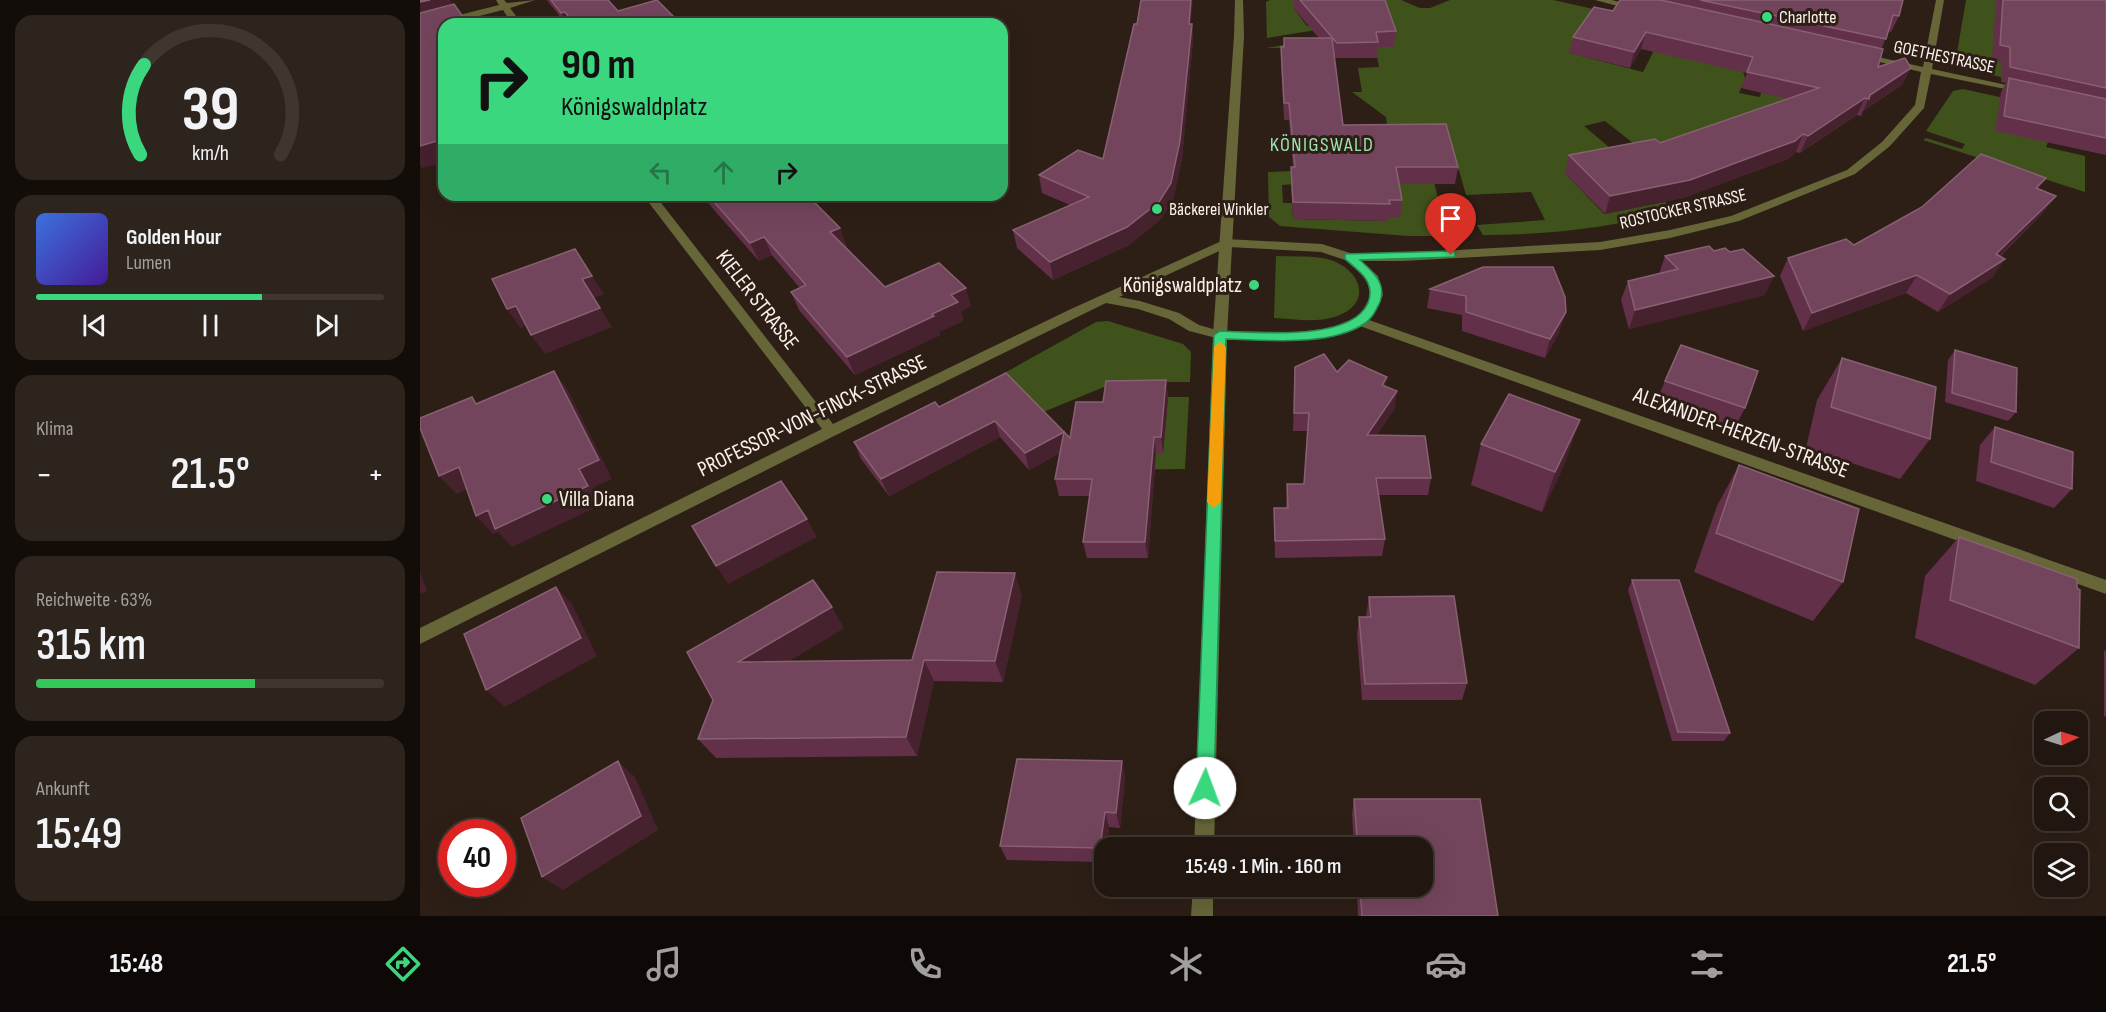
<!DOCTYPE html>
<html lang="de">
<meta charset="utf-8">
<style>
body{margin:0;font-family:"Sofia Sans Condensed",sans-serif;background:#2e241e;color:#f1f3f6;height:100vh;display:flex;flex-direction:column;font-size:22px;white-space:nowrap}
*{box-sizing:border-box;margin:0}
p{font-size:20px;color:#a29f9f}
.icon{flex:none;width:33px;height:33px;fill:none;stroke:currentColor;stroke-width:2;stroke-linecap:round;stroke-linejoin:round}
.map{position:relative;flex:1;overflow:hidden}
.drawer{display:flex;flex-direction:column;gap:15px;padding:15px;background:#130d09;width:420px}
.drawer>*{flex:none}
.top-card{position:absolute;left:18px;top:18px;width:570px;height:183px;border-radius:18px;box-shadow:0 6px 24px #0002,0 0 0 2px #3f3630;background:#3bd77f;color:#111;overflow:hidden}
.needle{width:39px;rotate:86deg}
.controls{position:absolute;left:1614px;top:711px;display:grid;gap:12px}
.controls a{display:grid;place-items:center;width:54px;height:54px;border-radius:12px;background:#221710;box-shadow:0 6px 24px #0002,0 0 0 2px #3f3630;font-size:30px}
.speed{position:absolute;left:18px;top:819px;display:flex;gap:12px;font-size:30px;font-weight:700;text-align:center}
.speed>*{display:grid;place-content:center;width:78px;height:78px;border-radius:50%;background:#221710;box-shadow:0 6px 24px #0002,0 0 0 2px #3f3630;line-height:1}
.speed .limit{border:9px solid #d22;background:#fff;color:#111}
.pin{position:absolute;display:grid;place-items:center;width:51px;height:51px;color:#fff;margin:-62px -26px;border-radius:50% 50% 50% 0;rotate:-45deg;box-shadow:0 0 6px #0007}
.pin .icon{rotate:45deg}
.me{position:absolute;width:66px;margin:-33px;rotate:2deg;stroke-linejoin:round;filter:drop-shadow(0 0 4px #0008)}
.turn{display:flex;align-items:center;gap:21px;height:126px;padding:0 24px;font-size:27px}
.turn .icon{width:78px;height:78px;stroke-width:2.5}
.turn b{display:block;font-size:42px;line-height:51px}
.lanes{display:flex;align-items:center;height:57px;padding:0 24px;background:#0003;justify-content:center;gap:30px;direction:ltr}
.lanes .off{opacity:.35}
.big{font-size:45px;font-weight:600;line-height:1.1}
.drawer .card{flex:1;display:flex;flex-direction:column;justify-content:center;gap:9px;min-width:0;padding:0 21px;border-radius:18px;background:#2e241e}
.drawer .dial{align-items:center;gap:0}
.dial svg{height:156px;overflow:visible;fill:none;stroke:#3f3630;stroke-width:7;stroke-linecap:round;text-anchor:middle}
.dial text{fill:#f1f3f6;stroke:none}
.song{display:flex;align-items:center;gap:18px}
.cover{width:72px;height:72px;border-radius:9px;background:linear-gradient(135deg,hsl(220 70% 55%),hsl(260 70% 35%))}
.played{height:6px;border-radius:3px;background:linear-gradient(90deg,#3bd77f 65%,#3f3630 65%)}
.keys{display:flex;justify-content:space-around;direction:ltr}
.heat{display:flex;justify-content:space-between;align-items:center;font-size:33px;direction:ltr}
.charge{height:9px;border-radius:4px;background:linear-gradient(90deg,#34c759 63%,#3f3630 0)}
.trip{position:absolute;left:674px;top:837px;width:339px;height:60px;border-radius:18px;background:#221710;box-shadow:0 6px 24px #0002,0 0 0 2px #3f3630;font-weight:600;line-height:60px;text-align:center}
.tabs{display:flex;height:96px;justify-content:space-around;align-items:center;background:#0e0906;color:#a29f9f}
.tabs .icon{width:42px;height:42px}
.tabs .on{color:#3bd77f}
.tabs b{font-size:27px;color:#f1f3f6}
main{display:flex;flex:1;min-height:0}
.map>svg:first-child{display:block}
.green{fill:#40521b}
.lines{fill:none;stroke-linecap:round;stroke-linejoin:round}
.minor{fill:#666639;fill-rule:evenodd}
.tertiary{fill:#666639;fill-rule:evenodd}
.wall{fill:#63304a}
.shaded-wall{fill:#46212e}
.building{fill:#73455c;stroke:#886072;stroke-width:1.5}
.route{fill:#3bd77f;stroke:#268c53;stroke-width:1.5}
.slow{fill:#f59e0b}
.poi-dot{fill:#3bd77f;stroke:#2d1f16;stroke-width:2}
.labels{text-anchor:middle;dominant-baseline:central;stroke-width:6;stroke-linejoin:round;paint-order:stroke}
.far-poi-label{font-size:18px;fill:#fcf1ec;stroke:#2d1f16;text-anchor:start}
.far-street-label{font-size:18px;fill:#fcf1ec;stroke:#2d1f16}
.far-neighbourhood-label{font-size:20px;letter-spacing:1.5px;fill:#9be3b1;stroke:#2d1f16}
.poi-label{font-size:22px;fill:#fcf1ec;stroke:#2d1f16;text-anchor:end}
.street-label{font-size:22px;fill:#fcf1ec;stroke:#2d1f16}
</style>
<main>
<section class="drawer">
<div class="card dial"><svg viewBox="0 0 100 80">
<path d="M14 69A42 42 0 1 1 86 69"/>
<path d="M14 69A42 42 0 0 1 16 23" stroke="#3bd77f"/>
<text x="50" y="56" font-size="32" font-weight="700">39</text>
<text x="50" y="72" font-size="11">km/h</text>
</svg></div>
<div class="card">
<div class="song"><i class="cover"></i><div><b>Golden Hour</b><p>Lumen</p></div></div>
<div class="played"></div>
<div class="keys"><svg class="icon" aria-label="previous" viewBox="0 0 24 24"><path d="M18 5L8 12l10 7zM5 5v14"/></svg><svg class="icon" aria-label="pause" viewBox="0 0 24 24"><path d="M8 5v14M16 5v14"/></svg><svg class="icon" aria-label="next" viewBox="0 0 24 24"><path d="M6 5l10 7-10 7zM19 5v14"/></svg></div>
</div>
<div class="card"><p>Klima</p>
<div class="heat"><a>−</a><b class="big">21.5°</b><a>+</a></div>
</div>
<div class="card"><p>Reichweite · 63%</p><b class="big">315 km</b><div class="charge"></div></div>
<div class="card"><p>Ankunft</p><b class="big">15:49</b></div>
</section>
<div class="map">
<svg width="1686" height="916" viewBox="0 0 1686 916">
<rect width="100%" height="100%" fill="#2d1f16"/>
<!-- green -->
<g class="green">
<polygon points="850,0 903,0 874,9 887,26 893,25 896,30 847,38 846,2"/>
<path d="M 926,0 L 981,0 L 1000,8 L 1010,8 L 1030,0 L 1133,0 L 1227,21 L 1150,53 L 1223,72 L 1247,25 L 1324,73 L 1325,79 L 1319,93 L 1340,97 L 1352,49 L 1400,95 L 1298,135 L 1218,147 L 1185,121 L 1164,126 L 1196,153 L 1145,173 L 1184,214 L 1245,202 L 1254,210 C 1193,228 1127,235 1063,235 L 1057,225 L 1125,220 L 1111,192 L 1046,195 L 1039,170 L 1011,170 L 968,133 L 966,117 L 932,92 L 942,92 L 938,68 L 959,67 L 955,47 L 847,48 L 925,33 Z"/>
<polygon points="1546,0 1580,0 1637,63 1572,59 1582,61 1600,81 1544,69 1535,64"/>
<polygon points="1543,89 1625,107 1576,130 1628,142 1626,147 1665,156 1665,192 1503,140 1506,138 1542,149 1545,144 1506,131 1533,91"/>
<polygon points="874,171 875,184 862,185 863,203 872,203 873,219 967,221 967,217 980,217 969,181 1013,178 1027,236 988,236 860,226 849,217 848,172"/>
<path d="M 856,256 C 874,257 894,255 911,260 C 944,272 952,306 914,317 C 895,323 874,319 854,318 Z"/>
<polygon points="688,321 763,344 771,352 770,382 696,382 621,413 614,410 579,376 676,322"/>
<polygon points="748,397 769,397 765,469 673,470 684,454 743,453"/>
</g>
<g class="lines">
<!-- minor -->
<g class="minor">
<polygon points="76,0 84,0 87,3 115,0 90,8 102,24 92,24 83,10 0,31 0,25 79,5"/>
<polygon points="1175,0 1192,0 1221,8 1217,11"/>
<path d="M 1516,0 L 1524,0 L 1512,69 L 1605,89 L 1605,93 L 1511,74 L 1504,108 L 1470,146 L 1435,174 L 1319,221 L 1250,238 L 1180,250 L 983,261 L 941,261 L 958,276 L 963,295 L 949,320 L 1686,580 L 1686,594 L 940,326 L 912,336 L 879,340 L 800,339 L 769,331 L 749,319 L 718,309 L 686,303 L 416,435 L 0,644 L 0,628 L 402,429 L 223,195 L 235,195 L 413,424 L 651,309 L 806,239 L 902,244 L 930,253 L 983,253 L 1180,242 L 1250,230 L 1311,216 L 1427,170 L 1462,142 L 1495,105 L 1501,72 L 1435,56 L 1440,53 L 1503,67 ZM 808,247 L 901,252 L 925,260 L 946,278 L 951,295 L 943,310 L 935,318 L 910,328 L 879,332 L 800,331 L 779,325 L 759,313 L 720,301 L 699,297 Z"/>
</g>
<!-- tertiary -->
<g class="tertiary">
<polygon points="815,0 823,0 824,36 807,335 794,848 774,848 793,335 814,36"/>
<polygon points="773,886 793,886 793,916 771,916"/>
</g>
</g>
<!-- wall -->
<g class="wall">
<polygon points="127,0 188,0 198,11 261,24 146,24"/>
<polygon points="874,0 965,0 976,31 974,47 958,47 957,58 916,58 914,56 923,125 1038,167 1035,184 979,184 982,200 980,217 968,217 968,221 873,219 871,184 871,167 873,167 869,120 864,120 861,63 861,47 899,38 874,9"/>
<polygon points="1200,0 1483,0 1479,16 1471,32 1468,31 1462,48 1458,67 1491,68 1482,85 1443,111 1441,116 1437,115 1380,153 1376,152 1368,159 1263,198 1185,214 1145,173 1149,155 1240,143 1367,99 1321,88 1327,73 1221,49 1210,68 1149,53 1153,37 1193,11"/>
<polygon points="1576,0 1686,0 1686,155 1575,131 1581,92 1586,83 1581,82 1582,61 1572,59"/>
<polygon points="717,24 772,24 773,40 762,158 753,201 740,220 709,245 633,280 597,248 593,230 650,205 622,193 619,175 683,159"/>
<polygon points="1626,178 1618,189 1636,196 1623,213 1580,257 1573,277 1518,312 1486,293 1383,331 1360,276 1368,258 1434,245"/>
<polygon points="282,195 387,195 427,246 425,246 465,287 551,306 541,311 543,321 519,332 520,335 435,375 379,310 371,292 380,288 352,255 339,261 294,210"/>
<polygon points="1294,251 1310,252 1345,295 1209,329 1201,300 1208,281 1239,274 1245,256"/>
<polygon points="1063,267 1140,331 1125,358 1042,331 1042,315 1007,308 1010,289"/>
<polygon points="1535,350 1596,412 1588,421 1525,402 1528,360"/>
<polygon points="1422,358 1510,439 1480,479 1386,448 1397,400"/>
<polygon points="875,367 917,372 966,386 975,408 956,436 1011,478 1008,495 958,495 965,539 962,556 855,558 854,508 866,508 867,484 884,484 887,431 873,431"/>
<polygon points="746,380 748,397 743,453 736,453 728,558 667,558 663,542 670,496 639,496 635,479 640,453 609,470 580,437 469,496 441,459 434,442 519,407 650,438 683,402"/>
<polygon points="1245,381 1325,408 1315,427 1237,400"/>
<polygon points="1575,427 1652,489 1634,508 1556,481 1560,445"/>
<polygon points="1061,444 1146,461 1122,512 1051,485"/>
<polygon points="1319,465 1423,582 1393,621 1274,572 1297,506"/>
<polygon points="1539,537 1659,648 1615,685 1495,638 1505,576"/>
<polygon points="1212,580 1310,733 1304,741 1252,741 1208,590"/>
<polygon points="602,595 583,682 514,681 497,756 296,758 278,739 293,700 424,628 369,661 492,660"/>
<polygon points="949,597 1047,683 1042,700 942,700 937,635 939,617 946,617"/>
<polygon points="1686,650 1686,717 1684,716 1684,651"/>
<polygon points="702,761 705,777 700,828 689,827 687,848 684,848 684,862 587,860 580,846"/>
<polygon points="934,799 1060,799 1078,916 938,916 937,886 1002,886 1002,848 934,848 932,814"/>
</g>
<!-- shaded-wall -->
<g class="shaded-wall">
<polygon points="10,0 30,0 38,13 0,23 0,2"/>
<polygon points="771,0 773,0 769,40 769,24"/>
<polygon points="145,12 151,24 147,24 141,13"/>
<polygon points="772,24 773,40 762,158 753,201 740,220 709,245 633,280 630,262"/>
<polygon points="1226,32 1221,49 1210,68 1214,52"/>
<polygon points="1491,68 1482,85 1443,111 1450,95"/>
<polygon points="1445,98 1437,115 1380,153 1388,136"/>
<polygon points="1383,134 1376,152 1368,159 1263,198 1185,214 1190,196"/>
<polygon points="24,139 24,162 2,168 0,165 0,146"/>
<polygon points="1626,178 1614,196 1616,188"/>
<polygon points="1636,196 1623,213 1564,272 1576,254"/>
<polygon points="420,228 427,246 417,250 410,232"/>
<polygon points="344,237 352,255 339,261 330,243"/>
<polygon points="1585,259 1573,277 1518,312 1530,294"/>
<polygon points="1497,275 1486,293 1383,331 1392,313"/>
<polygon points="172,276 184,294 174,298 192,327 125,354 111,335 162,279"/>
<polygon points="1354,276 1345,295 1209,329 1215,310"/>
<polygon points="546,288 551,306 541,311 543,321 519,332 520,335 435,375 427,357 512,314 531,295"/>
<polygon points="96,306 109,325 100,328 87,309"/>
<polygon points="1146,312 1140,331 1125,358 1130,339"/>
<polygon points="134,371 148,390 192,479 174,487 183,504 92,547 78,532 73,534 56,516 159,469"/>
<polygon points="967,377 965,394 962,385"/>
<polygon points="746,380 748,397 743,453 741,437"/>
<polygon points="977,391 975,408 945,453 947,435"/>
<polygon points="1160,420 1146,461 1122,512 1135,472"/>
<polygon points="575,421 580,437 469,496 461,479"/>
<polygon points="644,432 647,449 609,470 605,453"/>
<polygon points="734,437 736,453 728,558 725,542"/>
<polygon points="39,467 56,485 37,494 19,476"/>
<polygon points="387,519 397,537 308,584 296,566"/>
<polygon points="0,571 7,591 0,594"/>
<polygon points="595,573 602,595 583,682 575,661"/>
<polygon points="136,587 152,604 177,656 85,707 66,690"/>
<polygon points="412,607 424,628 334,683 318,662"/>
<polygon points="504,660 514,681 497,756 486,737"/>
<polygon points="198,761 215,777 238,830 143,890 122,877"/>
<polygon points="702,761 705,777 700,828 696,813"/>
<polygon points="685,812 689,827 687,848 684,848 684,859 680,848"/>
</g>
<!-- building -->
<g class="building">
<polygon points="0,0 10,0 0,2"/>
<polygon points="131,0 188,0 198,11 237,0 261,24 154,24 145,12 141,13"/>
<polygon points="721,0 771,0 769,24 772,24 760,141 751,183 739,202 707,227 630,262 593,230 669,197 619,175 658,150 683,159 714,24 717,24"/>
<polygon points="880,0 965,0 976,31 956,32 958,42 917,43"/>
<polygon points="1200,0 1241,0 1463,49 1458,67 1485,58 1491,68 1450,95 1449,99 1445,98 1388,136 1383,134 1375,141 1270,180 1190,196 1149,155 1235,139 1240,143 1399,88 1327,72 1333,57 1226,32 1214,52 1153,37 1174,7 1193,11"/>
<polygon points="1280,0 1483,0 1479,16 1473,15 1466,39"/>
<polygon points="1583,0 1686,0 1686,88 1590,67 1590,47 1580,45"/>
<polygon points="34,4 48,24 24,24 24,139 0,146 0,13"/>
<polygon points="864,38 912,38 923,125 1026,124 1038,167 976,167 982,200 969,200 970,204 873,202 871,167 875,167 869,103 864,103 861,47 864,47"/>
<polygon points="1589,78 1686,99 1686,138 1584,116"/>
<polygon points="1561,154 1626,178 1616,188 1636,196 1576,254 1585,259 1530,294 1497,275 1392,313 1368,258 1426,239 1434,245 1502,207"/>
<polygon points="288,195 387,195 420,228 410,232 465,287 519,263 546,288 531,295 538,302 512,314 514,316 427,357 371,292 386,285 344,237 330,243"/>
<polygon points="1289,246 1294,251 1305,248 1310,252 1323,249 1354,276 1215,310 1208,281 1258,269 1245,256"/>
<polygon points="155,249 172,276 162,279 180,308 111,335 96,306 87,309 72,279"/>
<polygon points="1063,267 1133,267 1145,297 1146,312 1130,339 1046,312 1046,296 1010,289"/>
<polygon points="1261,345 1338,371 1325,408 1245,381"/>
<polygon points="1535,350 1597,368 1596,412 1532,393"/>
<polygon points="904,354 917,372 929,360 967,377 962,385 977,391 947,435 1005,436 1011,478 956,478 965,539 855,541 854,508 868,508 867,484 884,484 889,413 874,413 875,367"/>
<polygon points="1422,358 1516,387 1510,439 1411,407"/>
<polygon points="134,371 179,460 159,469 168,486 75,529 68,510 56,516 39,467 19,476 0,428 0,418 52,397 56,404"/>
<polygon points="586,373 650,438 656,402 683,402 686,381 746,380 741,437 734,437 725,542 663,542 672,479 635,479 644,432 605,453 575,421 461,479 434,442 515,402 519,407"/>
<polygon points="1089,394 1160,420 1135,472 1061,444"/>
<polygon points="1575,427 1653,452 1652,489 1571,462"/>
<polygon points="1319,465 1439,509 1423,582 1296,533"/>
<polygon points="361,481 387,519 296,566 272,526"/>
<polygon points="1539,537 1657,579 1657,588 1660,590 1659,648 1530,600"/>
<polygon points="517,572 595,573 575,661 504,660 486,737 278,739 293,700 267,652 393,580 412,607 318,662 492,660"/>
<polygon points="1212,580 1259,580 1310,733 1258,732"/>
<polygon points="136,587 161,638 66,690 44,634"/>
<polygon points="1034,596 1047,683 945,684 939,617 951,617 949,597"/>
<polygon points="597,759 702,761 696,813 685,812 680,848 580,846"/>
<polygon points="198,761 221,816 122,877 101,818"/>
<polygon points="934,799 1060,799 1078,916 942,916 940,886 1002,886 1002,848 938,848"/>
</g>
<!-- route -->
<path class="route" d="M 1031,251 L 1035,252 L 1035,257 L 940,260 C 952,271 967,283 960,302 C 956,310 952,319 944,324 C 908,347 847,340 806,339 L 794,788 L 791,794 L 785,797 L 779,794 L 776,788 L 794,335 L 800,331 C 836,332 931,342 948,303 C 956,282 939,271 925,259 L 925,254 Z"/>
<!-- slow -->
<polygon class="slow" points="800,342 806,347 801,502 794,508 787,502 794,347"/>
<!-- markers -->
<g class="poi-dot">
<circle cx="1347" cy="17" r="6"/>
<circle cx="737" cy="209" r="6"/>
<circle cx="834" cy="285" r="6"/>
<circle cx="127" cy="499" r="6"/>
</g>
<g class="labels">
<!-- far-poi labels -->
<g class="far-poi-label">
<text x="1359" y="17">Charlotte</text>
<text x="749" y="209">Bäckerei Winkler</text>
</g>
<!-- far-street labels -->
<g class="far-street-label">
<text transform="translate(1524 57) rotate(12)">GOETHESTRASSE</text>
<text transform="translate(1263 209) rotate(-13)">ROSTOCKER STRASSE</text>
</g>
<!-- far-neighbourhood labels -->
<g class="far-neighbourhood-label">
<text x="902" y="145">KÖNIGSWALD</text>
</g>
<!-- poi labels -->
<g class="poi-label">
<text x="822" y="285">Königswaldplatz</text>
<text x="139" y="499" text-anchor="start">Villa Diana</text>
</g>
<!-- street labels -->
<g class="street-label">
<text transform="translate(337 300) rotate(52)">KIELER STRASSE</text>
<text transform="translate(392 416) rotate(-26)">PROFESSOR-VON-FINCK-STRASSE</text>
<text transform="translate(1321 433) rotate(20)">ALEXANDER-HERZEN-STRASSE</text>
</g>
</g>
</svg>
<div class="controls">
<a><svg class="needle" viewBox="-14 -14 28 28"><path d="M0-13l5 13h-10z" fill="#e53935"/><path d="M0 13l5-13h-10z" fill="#a29f9f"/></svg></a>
<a><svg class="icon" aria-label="search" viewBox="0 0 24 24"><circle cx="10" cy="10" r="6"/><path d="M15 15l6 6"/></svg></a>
<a><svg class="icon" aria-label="layers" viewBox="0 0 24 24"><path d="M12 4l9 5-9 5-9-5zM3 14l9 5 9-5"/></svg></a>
</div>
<div class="speed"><div class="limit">40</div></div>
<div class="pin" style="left:1031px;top:255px;background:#d93025"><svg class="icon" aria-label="arrive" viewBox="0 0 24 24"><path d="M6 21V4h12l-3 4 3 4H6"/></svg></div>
<svg class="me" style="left:785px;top:788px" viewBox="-20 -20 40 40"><circle r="19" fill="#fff"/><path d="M0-13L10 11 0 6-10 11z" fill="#3bd77f"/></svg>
<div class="trip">15:49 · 1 Min. · 160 m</div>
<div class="top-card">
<div class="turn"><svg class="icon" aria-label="right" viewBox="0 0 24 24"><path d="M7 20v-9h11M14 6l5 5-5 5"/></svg><div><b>90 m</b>Königswaldplatz</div></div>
<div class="lanes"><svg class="icon off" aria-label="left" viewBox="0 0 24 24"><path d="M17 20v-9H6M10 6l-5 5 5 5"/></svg><svg class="icon off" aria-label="ahead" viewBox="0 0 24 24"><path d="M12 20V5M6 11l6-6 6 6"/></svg><svg class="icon" aria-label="right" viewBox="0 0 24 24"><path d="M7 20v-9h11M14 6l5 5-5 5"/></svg></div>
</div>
</div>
</main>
<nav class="tabs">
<b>15:48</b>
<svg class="icon on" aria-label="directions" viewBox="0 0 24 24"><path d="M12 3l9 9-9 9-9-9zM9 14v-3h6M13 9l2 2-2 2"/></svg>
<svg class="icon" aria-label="music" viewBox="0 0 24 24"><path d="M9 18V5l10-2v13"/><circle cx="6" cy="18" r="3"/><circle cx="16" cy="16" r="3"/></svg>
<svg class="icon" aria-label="phone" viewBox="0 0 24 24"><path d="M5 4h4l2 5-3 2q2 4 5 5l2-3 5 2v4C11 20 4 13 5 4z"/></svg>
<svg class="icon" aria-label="climate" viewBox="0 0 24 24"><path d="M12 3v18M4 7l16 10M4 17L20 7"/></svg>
<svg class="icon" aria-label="car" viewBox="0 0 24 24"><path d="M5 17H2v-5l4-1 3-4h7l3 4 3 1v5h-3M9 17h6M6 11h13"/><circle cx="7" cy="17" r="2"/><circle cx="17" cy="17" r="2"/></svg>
<svg class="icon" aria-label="filters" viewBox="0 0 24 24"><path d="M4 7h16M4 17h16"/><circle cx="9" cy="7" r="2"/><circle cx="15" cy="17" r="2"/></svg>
<b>21.5°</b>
</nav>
